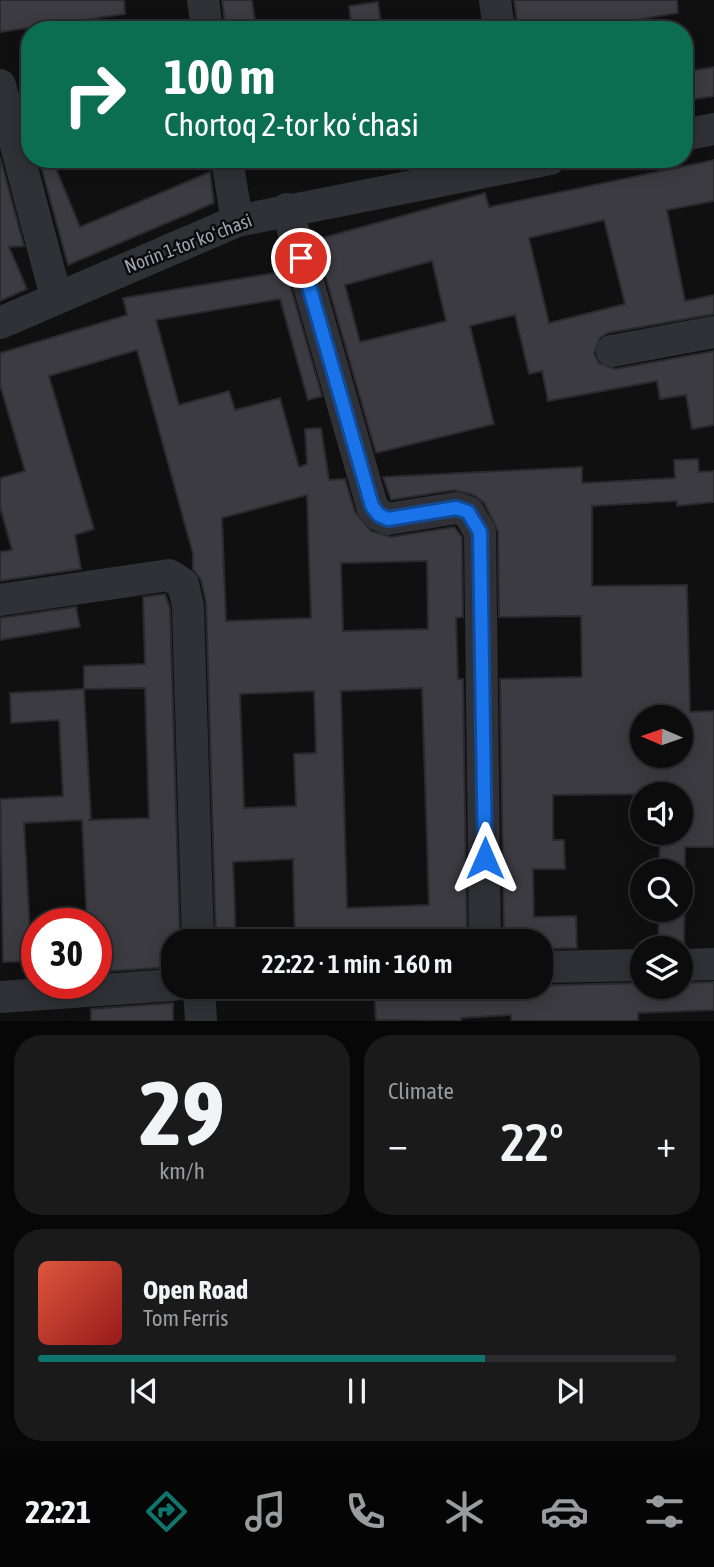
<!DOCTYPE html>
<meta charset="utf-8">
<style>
body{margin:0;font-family:"Asap Condensed",sans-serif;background:#1a1a1b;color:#f1f3f6;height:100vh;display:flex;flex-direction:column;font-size:26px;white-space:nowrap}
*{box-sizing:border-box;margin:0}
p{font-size:23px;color:#9a9b9d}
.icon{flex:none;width:38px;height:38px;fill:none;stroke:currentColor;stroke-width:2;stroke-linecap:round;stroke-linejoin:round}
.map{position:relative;height:1021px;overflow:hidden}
.panel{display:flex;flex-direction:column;gap:14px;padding:14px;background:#070707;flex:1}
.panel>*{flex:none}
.hud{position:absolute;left:21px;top:21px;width:672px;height:147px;border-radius:28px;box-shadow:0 4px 18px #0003,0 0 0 2px #2c2c2e;background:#0b6e4f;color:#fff;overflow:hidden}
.needle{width:46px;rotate:272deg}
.controls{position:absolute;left:630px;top:705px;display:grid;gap:14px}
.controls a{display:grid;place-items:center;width:63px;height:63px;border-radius:50%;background:#0c0c0d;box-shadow:0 4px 18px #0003,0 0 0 2px #2c2c2e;font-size:35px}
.speed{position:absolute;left:21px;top:908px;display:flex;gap:14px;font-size:35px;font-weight:700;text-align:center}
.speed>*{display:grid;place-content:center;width:91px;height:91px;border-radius:50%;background:#0c0c0d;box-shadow:0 4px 18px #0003,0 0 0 2px #2c2c2e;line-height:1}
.speed .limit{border:10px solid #d22;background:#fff;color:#111}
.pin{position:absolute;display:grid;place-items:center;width:60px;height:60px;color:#fff;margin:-30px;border:4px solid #fff;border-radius:50%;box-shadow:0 2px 7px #0007}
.me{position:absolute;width:77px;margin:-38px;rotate:0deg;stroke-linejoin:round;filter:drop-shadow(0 0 5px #0008)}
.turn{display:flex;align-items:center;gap:24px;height:147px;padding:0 28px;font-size:32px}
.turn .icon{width:91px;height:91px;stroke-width:2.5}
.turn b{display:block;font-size:49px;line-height:60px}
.big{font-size:52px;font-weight:600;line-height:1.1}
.panel .widget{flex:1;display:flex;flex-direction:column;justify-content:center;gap:10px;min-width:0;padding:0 24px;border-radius:28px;background:#1a1a1b}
.panel .dial{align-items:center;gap:0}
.dial b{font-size:91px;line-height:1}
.song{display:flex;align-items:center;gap:21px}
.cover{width:84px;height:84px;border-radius:10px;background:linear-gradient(135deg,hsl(10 70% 55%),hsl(0 70% 35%))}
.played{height:7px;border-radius:4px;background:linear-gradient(90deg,#0f766e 70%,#2c2c2e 70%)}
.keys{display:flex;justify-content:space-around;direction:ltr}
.heat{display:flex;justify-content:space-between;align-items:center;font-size:38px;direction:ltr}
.panel .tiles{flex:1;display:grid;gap:14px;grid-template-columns:1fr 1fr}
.widget:last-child{grid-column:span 2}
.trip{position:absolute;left:161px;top:929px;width:392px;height:70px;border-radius:28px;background:#0c0c0d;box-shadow:0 4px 18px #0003,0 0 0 2px #2c2c2e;font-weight:600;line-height:70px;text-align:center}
.menu{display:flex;height:112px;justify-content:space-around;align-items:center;background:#050505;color:#9a9b9d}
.menu .icon{width:49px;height:49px}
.menu .selected{color:#0f766e}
.menu b{font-size:32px;color:#f1f3f6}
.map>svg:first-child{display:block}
.building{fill:#3b3b41;stroke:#2a292d;stroke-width:2;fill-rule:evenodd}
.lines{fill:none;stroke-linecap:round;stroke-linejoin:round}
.minor{stroke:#303136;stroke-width:32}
.route-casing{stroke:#114b97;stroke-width:18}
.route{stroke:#1a73e8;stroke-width:12}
.labels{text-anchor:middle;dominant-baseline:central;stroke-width:5;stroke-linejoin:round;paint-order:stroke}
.street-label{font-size:19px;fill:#a0a5b3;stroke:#0b0b0c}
</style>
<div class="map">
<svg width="714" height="1021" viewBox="0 0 714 1021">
<rect width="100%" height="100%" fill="#101011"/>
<!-- building -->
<g class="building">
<polygon points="0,0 124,0 125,14 0,32"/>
<polygon points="222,0 252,0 256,30 226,30"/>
<polygon points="514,0 677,0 678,13 575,30 518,30"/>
<polygon points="378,2 382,30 352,30 349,6"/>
<polygon points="714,67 714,96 684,101 684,72"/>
<polygon points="0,157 24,246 9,247 27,289 0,301"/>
<polygon points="39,159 52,159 80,227 210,172 214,203 68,265"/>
<path d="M 714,160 L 714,201 L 667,210 L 685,301 L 714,295 L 714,314 L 608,333 L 600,338 L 594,354 L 599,363 L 615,369 L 714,351 L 714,425 L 692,429 L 686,395 L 660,399 L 657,381 L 548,401 L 542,371 L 529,374 L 515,315 L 470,326 L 494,424 L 376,453 L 315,240 L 485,193 L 489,207 ZM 604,220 L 625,304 L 549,323 L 529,238 ZM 432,261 L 446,321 L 360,342 L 345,285 Z"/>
<path d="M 286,271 L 322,396 L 308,400 L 280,299 L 156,320 L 179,405 L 229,391 L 235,410 L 280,398 L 299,467 L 307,464 L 305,429 L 321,428 L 329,480 L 345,479 L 355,512 L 371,531 L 391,537 L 454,527 L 462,537 L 463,617 L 456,618 L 458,679 L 463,679 L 467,938 L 295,942 L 293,859 L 233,862 L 236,942 L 216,942 L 206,602 L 201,580 L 193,569 L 193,554 L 137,350 L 49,376 L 94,529 L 75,535 L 81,569 L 0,581 L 0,552 L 12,550 L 0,507 L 0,478 L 25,471 L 0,385 L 0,353 L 127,315 L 123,298 ZM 307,495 L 311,618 L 226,621 L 222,518 ZM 427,561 L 428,629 L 343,631 L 341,563 ZM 422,688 L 429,905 L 347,908 L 341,691 ZM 314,691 L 316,753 L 294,754 L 296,806 L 244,808 L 240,694 Z"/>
<path d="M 698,459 L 699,472 L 714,471 L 714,502 L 677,506 L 677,501 L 592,506 L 592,586 L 687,585 L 690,712 L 714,711 L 714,847 L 685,847 L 684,947 L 658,948 L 659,910 L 681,910 L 681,872 L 659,872 L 660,833 L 681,833 L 681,794 L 642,794 L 642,809 L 635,809 L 636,794 L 553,795 L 553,840 L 564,840 L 565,869 L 533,869 L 534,917 L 576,916 L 577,948 L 541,949 L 541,942 L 504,942 L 500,679 L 582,677 L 581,616 L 499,617 L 498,531 L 484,503 L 474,495 L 454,490 L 391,500 L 383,477 L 582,467 L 582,483 L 675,478 L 674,460 ZM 642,718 L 681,718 L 681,756 L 642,756 Z"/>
<path d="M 165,594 L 170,608 L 180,942 L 173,942 L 173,967 L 96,972 L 96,924 L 87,924 L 82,820 L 24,823 L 30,932 L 37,932 L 37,961 L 3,962 L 0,799 L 63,796 L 59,720 L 11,723 L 10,693 L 84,689 L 84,666 L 145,664 L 143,597 ZM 145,688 L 149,818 L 88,820 L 91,820 L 84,689 Z"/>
<polygon points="76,607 80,627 0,640 0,618"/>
<polygon points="714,982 714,1010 638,1013 638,1021 511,1021 511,1015 461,1018 461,1021 376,1020 374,989 642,983 642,987 681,987 681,983"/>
<polygon points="173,1003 173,1021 91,1021 91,1009"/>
</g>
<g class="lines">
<!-- minor -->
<g class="minor">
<polyline points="203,0 207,30"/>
<polyline points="495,0 499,30"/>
<polyline points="0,85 56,297"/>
<polyline points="684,135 714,129"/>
<polyline points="227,159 237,221"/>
<polyline points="287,209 372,506 379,515 388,519 456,508 468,512 480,532 485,942"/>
<polyline points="0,323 237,221 550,159"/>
<polyline points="612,351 714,332"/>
<polyline points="0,600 169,575 183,584 188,606 198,942"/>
<polyline points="681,965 714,964"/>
<polyline points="541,967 642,965"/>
<polyline points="199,987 201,1021"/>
<polyline points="0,997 173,985"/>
</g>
</g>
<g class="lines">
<!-- route casing -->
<g class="route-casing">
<polyline id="route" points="301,258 372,506 379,515 388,519 456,508 468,512 480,532 485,858"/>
</g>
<!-- route -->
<use href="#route" class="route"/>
</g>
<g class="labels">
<!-- street labels -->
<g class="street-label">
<text transform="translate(188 243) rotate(-21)">Norin 1-tor koʻchasi</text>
</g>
</g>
</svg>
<div class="controls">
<a><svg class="needle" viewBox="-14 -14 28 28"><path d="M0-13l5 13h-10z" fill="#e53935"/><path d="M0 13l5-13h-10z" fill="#9a9b9d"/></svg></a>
<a><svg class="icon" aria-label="sound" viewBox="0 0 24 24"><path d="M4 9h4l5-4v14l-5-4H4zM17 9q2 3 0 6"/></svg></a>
<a><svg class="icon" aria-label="search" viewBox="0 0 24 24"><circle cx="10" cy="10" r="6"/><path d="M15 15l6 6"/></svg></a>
<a><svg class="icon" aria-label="layers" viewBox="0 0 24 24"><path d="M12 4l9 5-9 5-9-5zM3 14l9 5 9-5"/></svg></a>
</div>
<div class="speed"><div class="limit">30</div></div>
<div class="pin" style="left:301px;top:258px;background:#d93025"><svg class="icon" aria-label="arrive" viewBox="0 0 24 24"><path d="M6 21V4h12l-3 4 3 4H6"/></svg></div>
<svg class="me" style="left:485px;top:858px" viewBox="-20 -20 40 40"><path d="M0-17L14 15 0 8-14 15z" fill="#1a73e8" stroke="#fff" stroke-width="4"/></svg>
<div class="trip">22:22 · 1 min · 160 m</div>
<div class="hud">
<div class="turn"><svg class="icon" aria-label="right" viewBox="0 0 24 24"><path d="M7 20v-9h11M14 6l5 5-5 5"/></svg><div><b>100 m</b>Chortoq 2-tor koʻchasi</div></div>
</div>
</div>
<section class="panel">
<div class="tiles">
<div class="widget dial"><b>29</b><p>km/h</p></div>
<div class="widget"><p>Climate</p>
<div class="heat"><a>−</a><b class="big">22°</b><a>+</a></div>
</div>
<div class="widget">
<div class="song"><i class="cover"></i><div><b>Open Road</b><p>Tom Ferris</p></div></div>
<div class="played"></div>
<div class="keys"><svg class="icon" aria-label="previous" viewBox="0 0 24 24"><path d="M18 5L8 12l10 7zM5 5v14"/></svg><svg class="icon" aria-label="pause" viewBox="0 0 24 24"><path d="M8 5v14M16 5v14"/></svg><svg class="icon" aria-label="next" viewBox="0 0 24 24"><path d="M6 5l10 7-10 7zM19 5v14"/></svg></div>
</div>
</div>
</section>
<nav class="menu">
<b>22:21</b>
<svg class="icon selected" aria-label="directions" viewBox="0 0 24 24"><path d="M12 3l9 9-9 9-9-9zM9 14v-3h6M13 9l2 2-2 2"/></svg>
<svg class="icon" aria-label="music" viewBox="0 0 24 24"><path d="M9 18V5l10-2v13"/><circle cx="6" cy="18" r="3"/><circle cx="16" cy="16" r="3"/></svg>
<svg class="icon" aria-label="phone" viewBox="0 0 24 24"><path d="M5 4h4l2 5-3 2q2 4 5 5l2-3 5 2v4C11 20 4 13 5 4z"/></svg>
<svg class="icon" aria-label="climate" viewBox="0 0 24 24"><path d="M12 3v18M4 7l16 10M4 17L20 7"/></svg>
<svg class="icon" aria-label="car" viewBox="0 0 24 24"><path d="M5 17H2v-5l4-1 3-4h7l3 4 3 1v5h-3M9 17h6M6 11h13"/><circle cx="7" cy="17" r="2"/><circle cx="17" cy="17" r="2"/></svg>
<svg class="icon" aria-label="filters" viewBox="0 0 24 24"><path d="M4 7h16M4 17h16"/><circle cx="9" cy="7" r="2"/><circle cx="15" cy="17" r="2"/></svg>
</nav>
